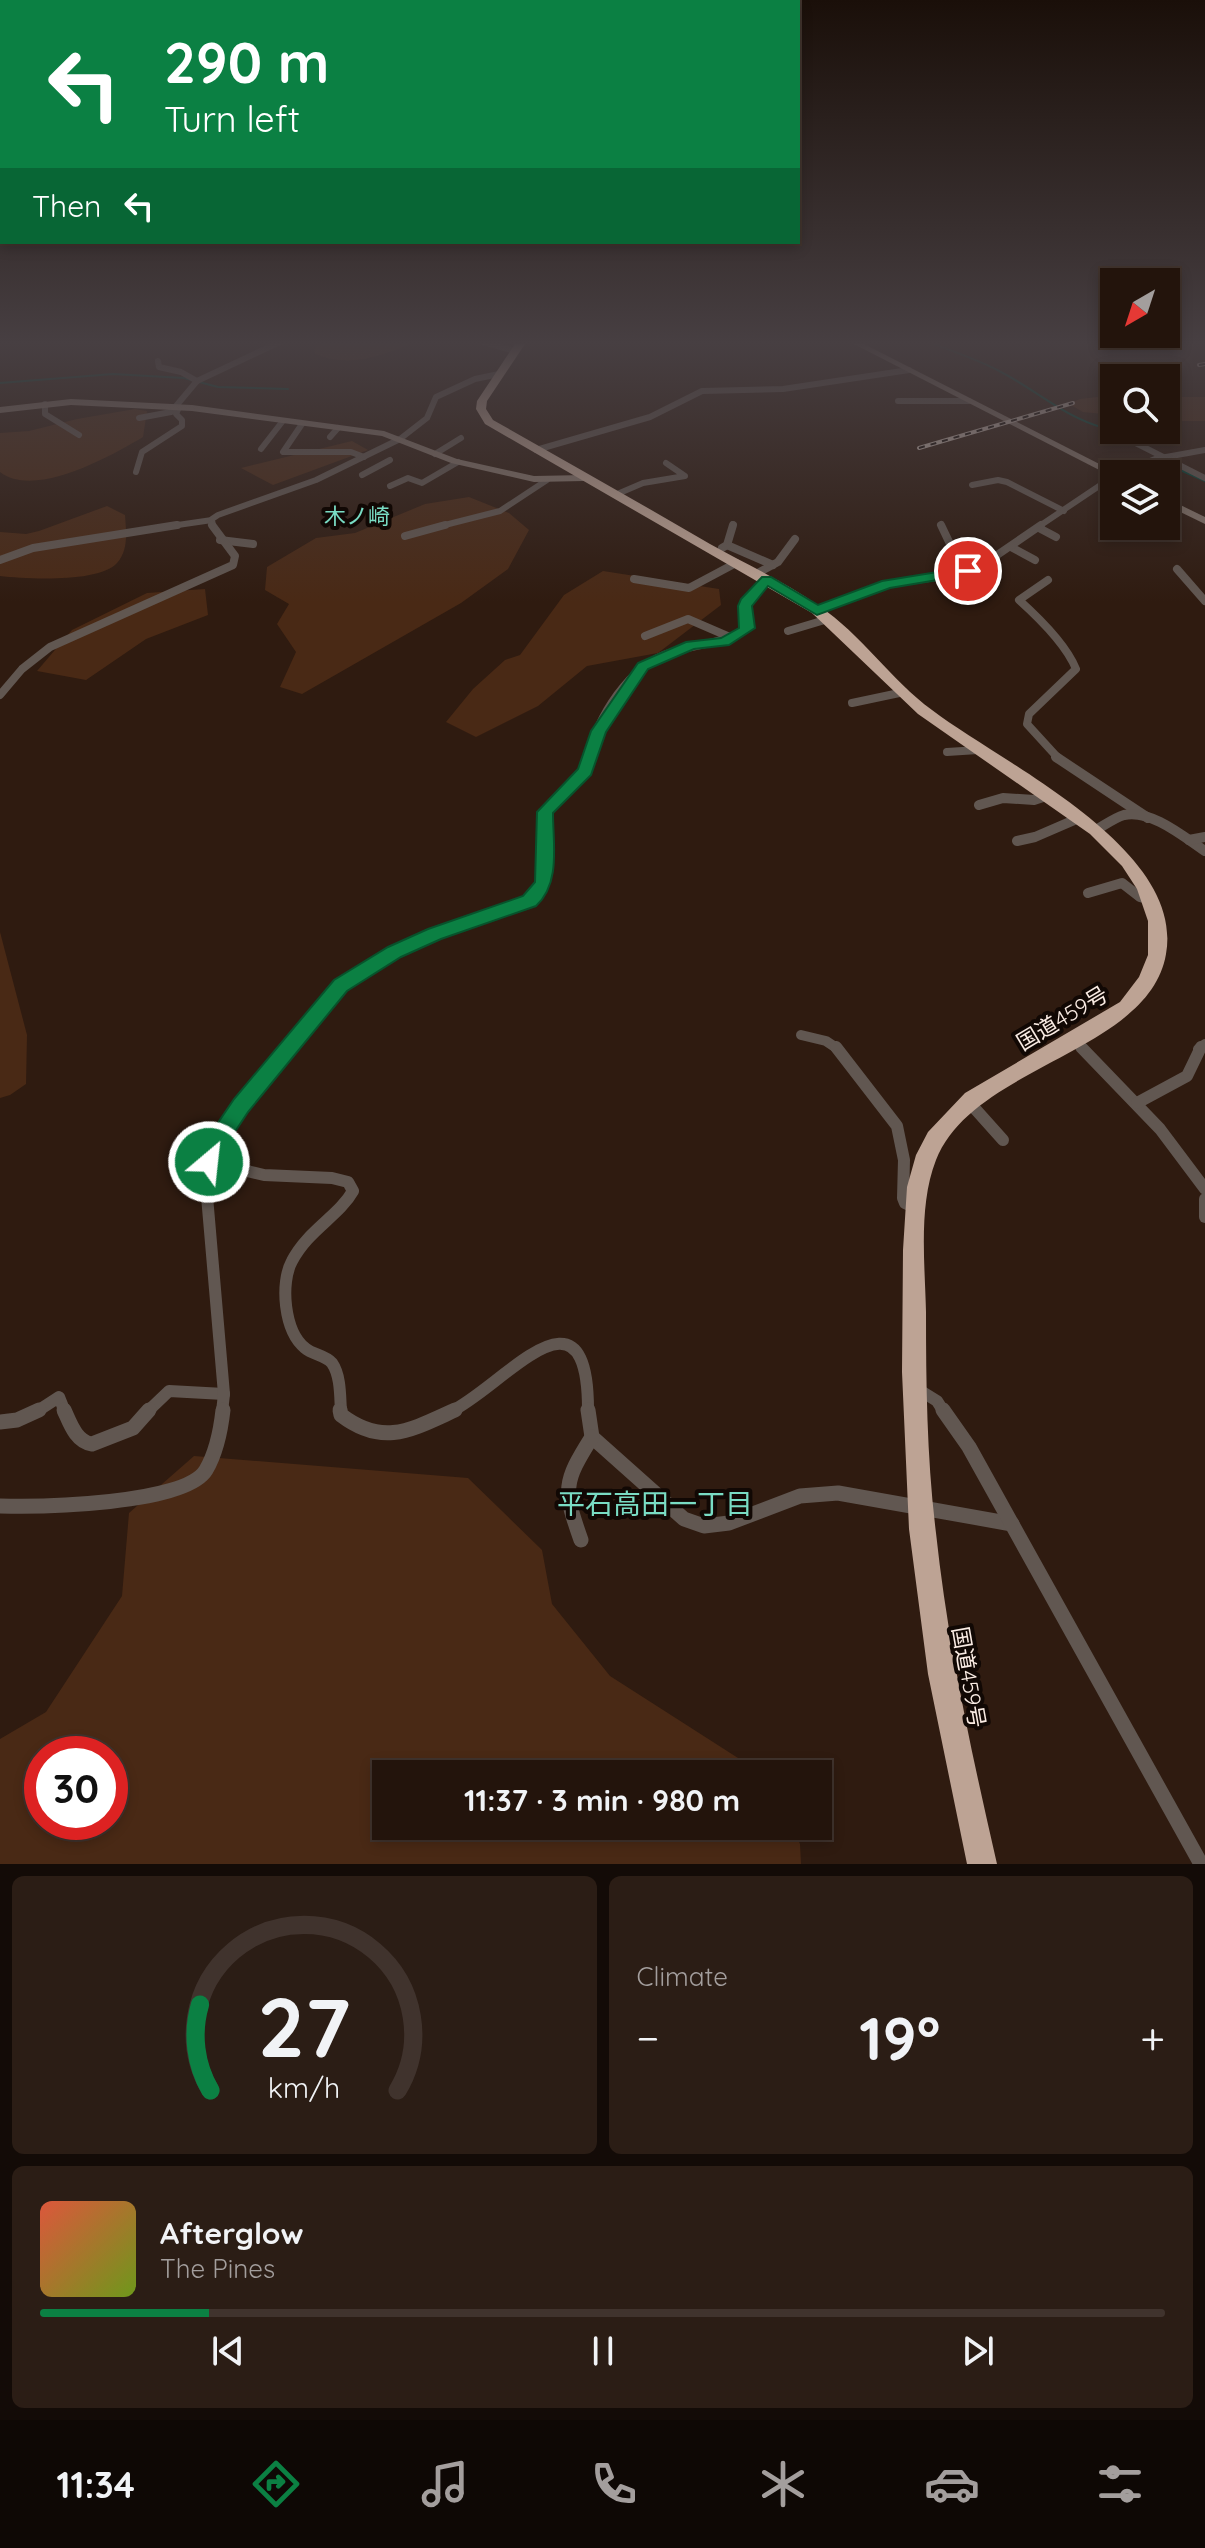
<!DOCTYPE html>
<meta charset="utf-8">
<style>
body{margin:0;font-family:Quicksand,"Noto Sans JP",sans-serif;background:#2b1d15;color:#f1f3f6;height:100vh;display:flex;flex-direction:column;font-size:30px;white-space:nowrap}
*{box-sizing:border-box;margin:0}
p{font-size:26px;color:#a39e9d}
.icon{flex:none;width:44px;height:44px;fill:none;stroke:currentColor;stroke-width:2;stroke-linecap:round;stroke-linejoin:round}
.map{position:relative;height:1864px;overflow:hidden}
.sheet{display:flex;flex-direction:column;gap:12px;padding:12px;background:#130b07;flex:1}
.sheet>*{flex:none}
.top-card{position:absolute;left:0px;top:0px;width:800px;height:244px;box-shadow:0 4px 12px #0003,0 0 0 2px #40332d;background:#0b8043;color:#fff;overflow:hidden}
.needle{width:52px;rotate:219deg}
.fabs{position:absolute;left:1100px;top:268px;display:grid;gap:16px}
.fabs a{display:grid;place-items:center;width:80px;height:80px;border-radius:0px;background:#23140c;box-shadow:0 4px 12px #0003,0 0 0 2px #40332d;font-size:40px}
.speed{position:absolute;left:24px;top:1736px;display:flex;gap:16px;font-size:40px;font-weight:700;text-align:center}
.speed>*{display:grid;place-content:center;width:104px;height:104px;border-radius:50%;background:#23140c;box-shadow:0 4px 12px #0003,0 0 0 2px #40332d;line-height:1}
.speed .limit{border:12px solid #d22;background:#fff;color:#111}
.pin{position:absolute;display:grid;place-items:center;width:68px;height:68px;color:#fff;margin:-34px;border:4px solid #fff;border-radius:50%;box-shadow:0 2px 8px #0007}
.me{position:absolute;width:88px;margin:-44px;rotate:28deg;stroke-linejoin:round;filter:drop-shadow(0 0 6px #0008)}
.turn{display:flex;align-items:center;gap:28px;height:168px;padding:0 32px;font-size:36px}
.turn .icon{width:104px;height:104px;stroke-width:2.5}
.turn b{display:block;font-size:56px;line-height:68px}
.then{display:flex;align-items:center;height:76px;padding:0 32px;background:#0003;gap:16px;font-size:30px}
.big{font-size:60px;font-weight:800;line-height:1.1}
.sheet .widget{flex:1;display:flex;flex-direction:column;justify-content:center;gap:12px;min-width:0;padding:0 28px;border-radius:12px;background:#2b1d15}
.sheet .dial{align-items:center;gap:0}
.dial svg{height:208px;overflow:visible;fill:none;stroke:#40332d;stroke-width:7;stroke-linecap:round;text-anchor:middle}
.dial text{fill:#f1f3f6;stroke:none}
.song{display:flex;align-items:center;gap:24px}
.cover{width:96px;height:96px;border-radius:12px;background:linear-gradient(135deg,hsl(10 70% 55%),hsl(80 70% 35%))}
.played{height:8px;border-radius:4px;background:linear-gradient(90deg,#0b8043 15%,#40332d 15%)}
.keys{display:flex;justify-content:space-around;direction:ltr}
.heat{display:flex;justify-content:space-between;align-items:center;font-size:44px;direction:ltr}
.sheet .tiles{flex:1;display:grid;gap:12px;grid-template-columns:1fr 1fr}
.widget:last-child{grid-column:span 2}
.trip{position:absolute;left:372px;top:1760px;width:460px;height:80px;border-radius:0px;background:#23140c;box-shadow:0 4px 12px #0003,0 0 0 2px #40332d;font-weight:800;line-height:80px;text-align:center}
.tabs{display:flex;height:128px;justify-content:space-around;align-items:center;background:#0e0805;color:#a39e9d}
.tabs .icon{width:56px;height:56px}
.tabs .selected{color:#0b8043}
.tabs b{font-size:36px;color:#f1f3f6}
.map>svg:first-child{display:block}
.green{fill:#492915;fill-rule:evenodd}
.lines{fill:none;stroke-linecap:round;stroke-linejoin:round}
.stream{stroke:#01463a;stroke-width:2}
.street-far4{stroke:#615751;stroke-width:6}
.street-far3{stroke:#615751;stroke-width:8}
.street-far2{stroke:#615751;stroke-width:10}
.street-far1{stroke:#615751;stroke-width:12}
.street{stroke:#615751;stroke-width:15}
.secondary{fill:#86766c;fill-rule:evenodd}
.highway{fill:#bda394;fill-rule:evenodd}
.rail-casing{stroke:#c4b5ac;stroke-width:4}
.rail{stroke:#110804;stroke-width:2;stroke-dasharray:6;stroke-linecap:butt}
.route{fill:#0b8043;stroke:#07532c;stroke-width:2}
.labels{text-anchor:middle;dominant-baseline:central;stroke-width:8;stroke-linejoin:round;paint-order:stroke}
.far-quarter-label{font-size:22px;fill:#79dcc4;stroke:#110804}
.street-label{font-size:22px;fill:#faece4;stroke:#110804}
.near-neighbourhood-label{font-size:28px;fill:#79dcc4;stroke:#110804}
</style>
<div class="map">
<svg width="1205" height="1864" viewBox="0 0 1205 1864">
<rect width="100%" height="100%" fill="#2f1b10"/>
<!-- green -->
<g class="green">
<path d="M 322,341 L 417,341 C 384,355 351,369 315,354 L 314,349 Z"/>
<polygon points="1114,395 1114,415 1083,412 1069,404 1080,399"/>
<rect x="1166" y="397" width="39" height="24"/>
<path d="M 135,409 L 147,411 L 143,437 C 111,456 35,499 0,472 L 0,433 L 29,431 L 77,419 Z"/>
<polygon points="352,441 368,450 273,485 241,468"/>
<polygon points="469,497 509,513 529,530 508,569 461,603 302,694 280,687 296,652 277,624 289,604 265,590 267,567 316,538 355,533 425,504"/>
<path d="M 107,506 L 125,515 C 126,530 129,550 117,563 C 99,583 27,579 0,576 L 0,532 L 26,534 L 39,531 Z"/>
<polygon points="603,571 719,589 721,605 658,653 587,666 538,706 476,737 446,722 473,689 505,660 520,655 564,595"/>
<polygon points="205,589 208,615 146,639 86,680 37,671 72,630 147,593"/>
<polygon points="0,932 27,1035 26,1084 10,1095 0,1098"/>
<path d="M 194,1456 L 468,1478 L 542,1550 L 552,1604 L 610,1676 L 763,1774 L 386,1774 L 386,1826 L 791,1826 L 800,1844 L 801,1864 L 0,1864 L 0,1739 L 46,1712 L 122,1596 L 129,1513 ZM 42,1754 L 110,1754 L 110,1822 L 42,1822 Z"/>
</g>
<g class="lines">
<!-- stream -->
<g class="stream">
<path d="M 926,341 C 951,351 977,359 1001,372 C 1036,390 1064,417 1104,428"/>
<polyline points="0,383 113,374 184,378 218,387 288,389"/>
<polyline points="1158,460 1205,481"/>
</g>
<!-- street-far4 -->
<g class="street-far4">
<polyline points="480,341 515,351"/>
<polyline points="158,361 159,367 181,372 197,381"/>
<polyline points="898,401 969,401"/>
<polyline points="45,404 45,414 79,435"/>
<polyline points="139,418 171,412 197,381 282,341"/>
<polyline points="302,424 283,452 351,452 364,457"/>
<polyline points="1106,428 1205,478"/>
<polyline points="330,437 338,428"/>
<polyline points="261,449 282,422"/>
<polyline points="536,450 650,417 702,391 783,389 909,370"/>
<polyline points="435,454 461,438"/>
<polyline points="136,472 142,452 182,426 182,420 176,414 179,407"/>
<polyline points="1117,474 1155,459 1205,450"/>
<polyline points="362,475 390,460"/>
<polyline points="972,485 998,480 1007,482 1064,511"/>
<polyline points="390,486 408,478 422,483 458,462"/>
<polyline points="615,495 643,483 685,476 666,463"/>
<polyline points="164,527 212,520"/>
<polyline points="213,527 212,519 218,515 316,480 400,439 427,418 436,397 475,379 499,374"/>
<polyline points="437,527 500,511 547,480"/>
<polyline points="732,527 733,524"/>
<polyline points="1038,527 1114,476"/>
</g>
<!-- street-far3 -->
<g class="street-far3">
<polyline points="941,525 951,546 976,568"/>
<polyline points="1039,528 1056,537"/>
<polyline points="405,536 445,525"/>
<polyline points="220,540 253,544"/>
<polyline points="727,545 773,565"/>
<polyline points="1011,547 1035,560"/>
<polyline points="722,548 727,545 733,525"/>
<polyline points="0,560 33,548 177,525"/>
<polyline points="1177,569 1205,601"/>
<polyline points="756,574 778,562 795,539"/>
<polyline points="634,579 689,588 736,563"/>
<path d="M 1048,580 L 1019,600 C 1039,618 1066,644 1076,669 L 1029,714 L 1027,724 L 1059,759"/>
<polyline points="817,610 887,584 950,575 984,564 1041,525"/>
<polyline points="788,631 828,619"/>
<polyline points="645,636 688,619 732,638"/>
<polyline points="0,695 22,669 50,647 233,565 235,556 212,525"/>
<polyline points="852,703 904,692"/>
<polyline points="947,752 978,750"/>
<path d="M 588,759 C 597,717 629,665 672,652 C 699,644 724,643 748,628 L 748,601 L 766,580"/>
</g>
<!-- street-far2 -->
<g class="street-far2">
<polyline points="1056,757 1148,818"/>
<polyline points="979,805 1003,798 1034,800 1046,796"/>
<path d="M 1096,830 C 1105,825 1114,818 1124,815 C 1151,809 1184,837 1205,851"/>
<polyline points="1189,840 1205,837"/>
<polyline points="1017,841 1035,837 1079,818"/>
<polyline points="1088,893 1122,883 1140,897 1150,899"/>
<polyline points="801,1035 826,1041 838,1049"/>
<polyline points="1073,1039 1083,1049"/>
<path d="M 287,1049 L 340,985 L 395,952 L 434,934 L 530,901 C 551,875 545,843 545,812 L 580,777 L 589,757"/>
<polyline points="1198,1049 1205,1044"/>
</g>
<!-- street-far1 -->
<g class="street-far1">
<polyline points="836,1047 897,1126 904,1160 903,1198 905,1203 916,1208"/>
<polyline points="1081,1047 1160,1129 1205,1189"/>
<polyline points="969,1102 1003,1140"/>
<polyline points="1137,1103 1187,1076 1201,1047"/>
<path d="M 209,1162 L 264,1175 L 332,1178 L 348,1182 L 353,1191 C 339,1216 308,1230 292,1261 C 280,1283 284,1331 305,1348 C 313,1355 325,1355 332,1363 C 341,1376 340,1397 341,1412"/>
<polyline points="1205,1199 1205,1217"/>
<polyline points="916,1388 937,1401 944,1412"/>
<polyline points="36,1412 59,1397 65,1412"/>
<polyline points="147,1412 169,1391 224,1394"/>
<path d="M 222,1412 L 224,1394 L 205,1173 C 224,1124 256,1087 289,1047"/>
<path d="M 450,1412 C 503,1387 589,1272 588,1412"/>
</g>
<!-- street -->
<g class="street">
<path d="M 64,1410 C 70,1423 76,1442 92,1444 L 133,1428 L 149,1410"/>
<path d="M 340,1410 L 341,1415 C 383,1447 411,1430 455,1410"/>
<polyline points="588,1410 592,1437 684,1519 704,1526 729,1523 800,1496 838,1493 1012,1524"/>
<polyline points="943,1410 969,1447 1201,1864"/>
<polyline points="0,1422 17,1420 39,1410"/>
<path d="M 0,1506 C 39,1507 185,1505 206,1470 C 216,1453 221,1428 223,1410"/>
<path d="M 581,1540 C 563,1489 563,1483 592,1437"/>
</g>
<!-- secondary -->
<g class="secondary">
<polygon points="848,341 858,341 1119,474 1111,476"/>
<polygon points="71,399 192,405 384,431 457,459 534,476 584,475 589,478 584,481 534,482 451,463 382,436 192,411 71,405 0,413 0,407"/>
<polygon points="1166,498 1205,517 1205,524 1166,505"/>
</g>
<!-- highway -->
<path class="highway" d="M 517,341 L 527,341 L 487,401 L 486,409 L 493,420 C 566,461 638,502 710,544 C 746,564 785,582 819,606 C 861,634 891,680 932,710 C 1003,764 1185,848 1166,954 C 1149,1053 973,1065 936,1160 C 918,1206 925,1264 926,1312 C 926,1386 927,1460 936,1533 C 948,1645 972,1755 997,1864 L 967,1864 L 928,1674 L 909,1529 L 902,1372 L 903,1250 L 907,1187 L 916,1155 L 928,1132 L 965,1093 L 1120,1002 L 1139,977 L 1148,955 L 1148,921 L 1137,889 L 1122,866 L 1090,834 L 918,714 L 812,613 L 485,424 L 476,409 L 477,401 Z"/>
<!-- rail casing -->
<g class="rail-casing">
<g id="rail">
<polyline points="1199,365 1205,364"/>
<polyline points="919,448 1073,403"/>
</g>
</g>
<!-- rail -->
<use href="#rail" class="rail"/>
</g>
<!-- sky -->
<linearGradient id="sky" x2="0" y2="1"><stop stop-color="#1a0f09"/><stop offset="0.57" stop-color="#473f42"/><stop offset="1" stop-color="#473f42" stop-opacity="0"/></linearGradient>
<rect width="1205" height="602" fill="url(#sky)"/>
<!-- route -->
<path class="route" d="M 968,567 L 975,571 L 973,574 L 890,588 L 817,615 L 768,586 L 752,606 L 755,628 L 729,645 L 694,649 L 648,669 L 606,732 L 591,775 L 553,813 C 553,844 561,883 536,906 L 441,939 L 401,957 L 347,991 L 248,1112 L 225,1147 L 217,1169 L 209,1171 L 201,1169 L 198,1162 L 209,1136 L 234,1099 L 334,980 L 388,947 L 428,929 L 523,896 L 535,882 L 537,812 L 578,769 L 591,731 L 638,663 L 686,642 L 721,638 L 739,628 L 738,606 L 741,599 L 762,577 L 771,577 L 818,605 L 882,581 Z"/>
<g class="labels">
<!-- far-quarter labels -->
<g class="far-quarter-label">
<text x="357" y="516">木ノ崎</text>
</g>
<!-- street labels -->
<g class="street-label">
<text transform="translate(1062 1018) rotate(-31)">国道459号</text>
<text transform="translate(969 1677) rotate(80)">国道459号</text>
</g>
<!-- near-neighbourhood labels -->
<g class="near-neighbourhood-label">
<text x="655" y="1503">平石高田一丁目</text>
</g>
</g>
</svg>
<div class="fabs">
<a><svg class="needle" viewBox="-14 -14 28 28"><path d="M0-13l5 13h-10z" fill="#e53935"/><path d="M0 13l5-13h-10z" fill="#a39e9d"/></svg></a>
<a><svg class="icon" aria-label="search" viewBox="0 0 24 24"><circle cx="10" cy="10" r="6"/><path d="M15 15l6 6"/></svg></a>
<a><svg class="icon" aria-label="layers" viewBox="0 0 24 24"><path d="M12 4l9 5-9 5-9-5zM3 14l9 5 9-5"/></svg></a>
</div>
<div class="speed"><div class="limit">30</div></div>
<div class="pin" style="left:968px;top:571px;background:#d93025"><svg class="icon" aria-label="arrive" viewBox="0 0 24 24"><path d="M6 21V4h12l-3 4 3 4H6"/></svg></div>
<svg class="me" style="left:209px;top:1162px" viewBox="-20 -20 40 40"><circle r="17" fill="#0b8043" stroke="#fff" stroke-width="3"/><path d="M0-11L8 9 0 5-8 9z" fill="#fff"/></svg>
<div class="trip">11:37 · 3 min · 980 m</div>
<div class="top-card">
<div class="turn"><svg class="icon" aria-label="left" viewBox="0 0 24 24"><path d="M17 20v-9H6M10 6l-5 5 5 5"/></svg><div><b>290 m</b>Turn left</div></div>
<div class="then">Then<svg class="icon" aria-label="left" viewBox="0 0 24 24"><path d="M17 20v-9H6M10 6l-5 5 5 5"/></svg></div>
</div>
</div>
<section class="sheet">
<div class="tiles">
<div class="widget dial"><svg viewBox="0 0 100 80">
<path d="M14 69A42 42 0 1 1 86 69"/>
<path d="M14 69A42 42 0 0 1 10 36" stroke="#0b8043"/>
<text x="50" y="56" font-size="32" font-weight="700">27</text>
<text x="50" y="72" font-size="11">km/h</text>
</svg></div>
<div class="widget"><p>Climate</p>
<div class="heat"><a>−</a><b class="big">19°</b><a>+</a></div>
</div>
<div class="widget">
<div class="song"><i class="cover"></i><div><b>Afterglow</b><p>The Pines</p></div></div>
<div class="played"></div>
<div class="keys"><svg class="icon" aria-label="previous" viewBox="0 0 24 24"><path d="M18 5L8 12l10 7zM5 5v14"/></svg><svg class="icon" aria-label="pause" viewBox="0 0 24 24"><path d="M8 5v14M16 5v14"/></svg><svg class="icon" aria-label="next" viewBox="0 0 24 24"><path d="M6 5l10 7-10 7zM19 5v14"/></svg></div>
</div>
</div>
</section>
<nav class="tabs">
<b>11:34</b>
<svg class="icon selected" aria-label="directions" viewBox="0 0 24 24"><path d="M12 3l9 9-9 9-9-9zM9 14v-3h6M13 9l2 2-2 2"/></svg>
<svg class="icon" aria-label="music" viewBox="0 0 24 24"><path d="M9 18V5l10-2v13"/><circle cx="6" cy="18" r="3"/><circle cx="16" cy="16" r="3"/></svg>
<svg class="icon" aria-label="phone" viewBox="0 0 24 24"><path d="M5 4h4l2 5-3 2q2 4 5 5l2-3 5 2v4C11 20 4 13 5 4z"/></svg>
<svg class="icon" aria-label="climate" viewBox="0 0 24 24"><path d="M12 3v18M4 7l16 10M4 17L20 7"/></svg>
<svg class="icon" aria-label="car" viewBox="0 0 24 24"><path d="M5 17H2v-5l4-1 3-4h7l3 4 3 1v5h-3M9 17h6M6 11h13"/><circle cx="7" cy="17" r="2"/><circle cx="17" cy="17" r="2"/></svg>
<svg class="icon" aria-label="filters" viewBox="0 0 24 24"><path d="M4 7h16M4 17h16"/><circle cx="9" cy="7" r="2"/><circle cx="15" cy="17" r="2"/></svg>
</nav>
